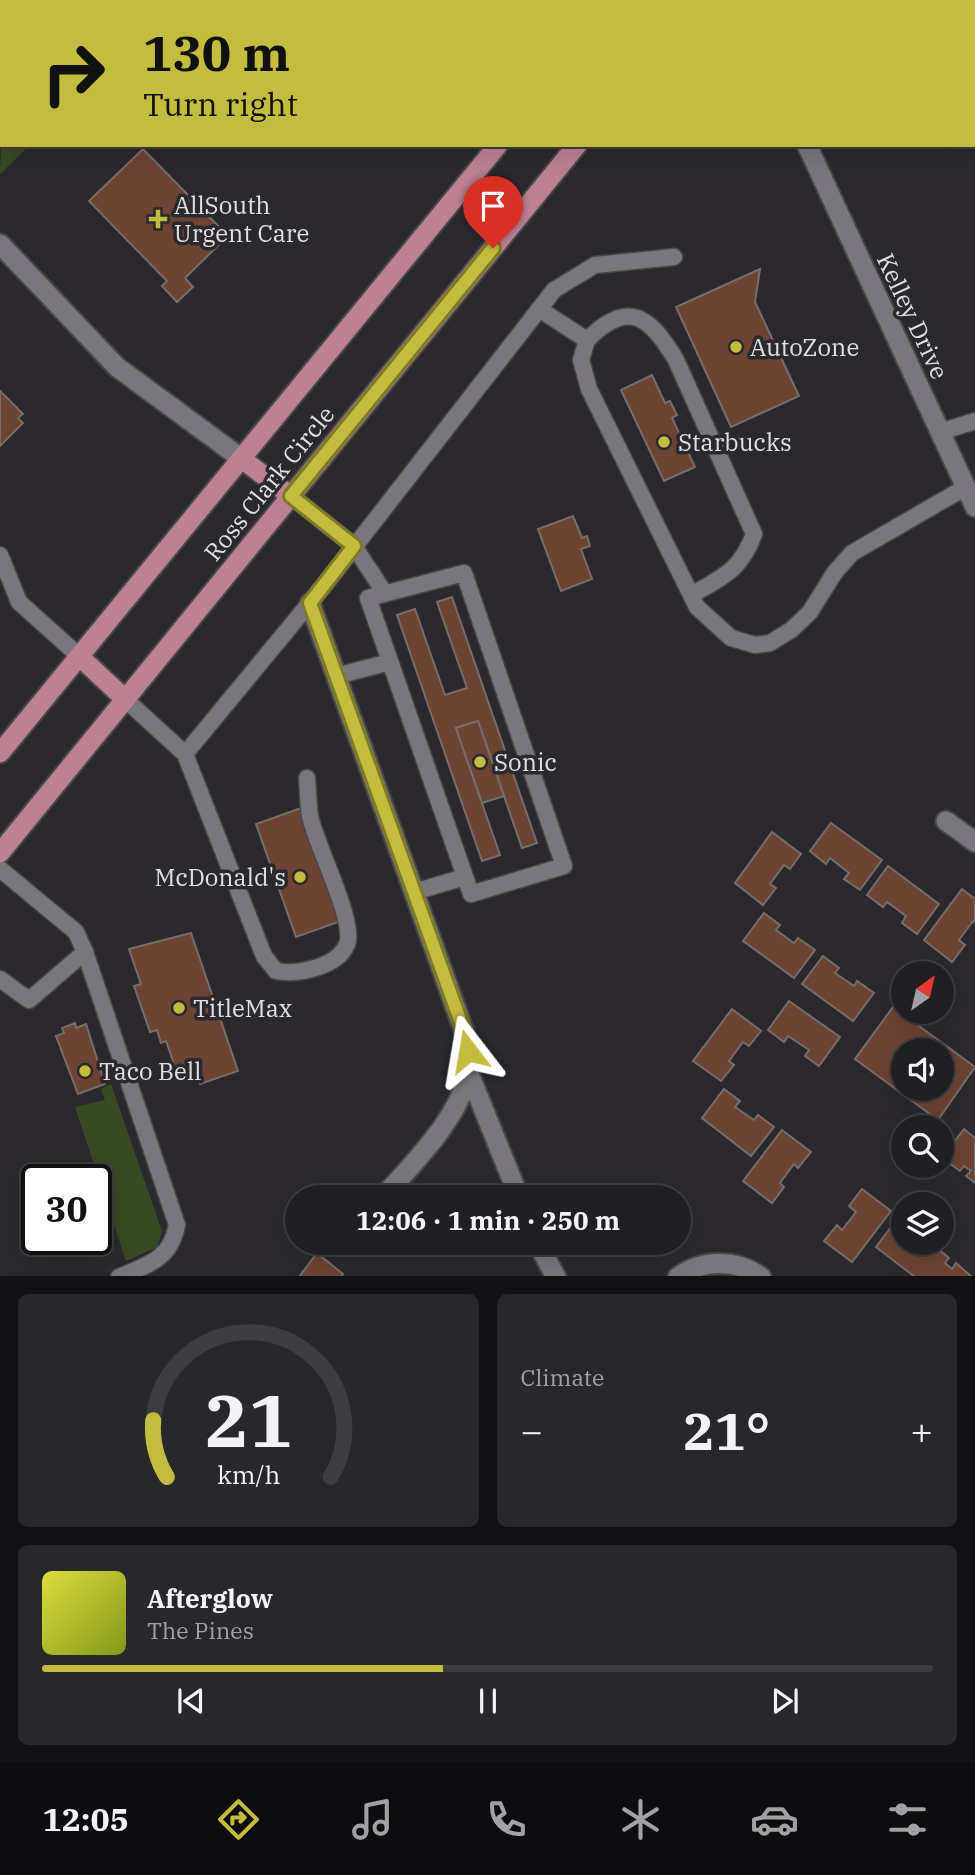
<!DOCTYPE html>
<meta charset="utf-8">
<style>
body{margin:0;font-family:"IBM Plex Serif",serif;background:#28272a;color:#f1f3f6;height:100vh;display:flex;flex-direction:column;font-size:26px;white-space:nowrap}
*{box-sizing:border-box;margin:0}
p{font-size:23px;color:#a2a2a5}
.icon{flex:none;width:38px;height:38px;fill:none;stroke:currentColor;stroke-width:2;stroke-linecap:round;stroke-linejoin:round}
.map{position:relative;height:1276px;overflow:hidden}
.panel{display:flex;flex-direction:column;gap:18px;padding:18px;background:#121113;flex:1}
.panel>*{flex:none}
.guide{position:absolute;left:0px;top:0px;width:976px;height:147px;box-shadow:0 7px 28px #0002,0 0 0 2px #3d3d40;background:#c4bc3e;color:#111;overflow:hidden}
.needle{width:46px;rotate:34deg}
.buttons{position:absolute;left:891px;top:961px;display:grid;gap:14px}
.buttons a{display:grid;place-items:center;width:63px;height:63px;border-radius:50%;background:#201f22;box-shadow:0 7px 28px #0002,0 0 0 2px #3d3d40;font-size:35px}
.speed{position:absolute;left:21px;top:1164px;display:flex;gap:14px;font-size:35px;font-weight:700;text-align:center}
.speed>*{display:grid;place-content:center;width:91px;height:91px;border-radius:50%;background:#201f22;box-shadow:0 7px 28px #0002,0 0 0 2px #3d3d40;line-height:1}
.speed .limit{border:4px solid #111;border-radius:10px;background:#fff;color:#111}
.pin{position:absolute;display:grid;place-items:center;width:60px;height:60px;color:#fff;margin:-72px -30px;border-radius:50% 50% 50% 0;rotate:-45deg;box-shadow:0 0 7px #0007}
.pin .icon{rotate:45deg}
.me{position:absolute;width:77px;margin:-38px;rotate:346deg;stroke-linejoin:round;filter:drop-shadow(0 0 5px #0008)}
.turn{display:flex;align-items:center;gap:24px;height:147px;padding:0 28px;font-size:32px}
.turn .icon{width:91px;height:91px;stroke-width:2.5}
.turn b{display:block;font-size:49px;line-height:60px}
.big{font-size:52px;font-weight:800;line-height:1.1}
.panel .widget{flex:1;display:flex;flex-direction:column;justify-content:center;gap:10px;min-width:0;padding:0 24px;border-radius:10px;background:#28272a}
.panel .dial{align-items:center;gap:0}
.dial svg{height:182px;overflow:visible;fill:none;stroke:#3d3d40;stroke-width:7;stroke-linecap:round;text-anchor:middle}
.dial text{fill:#f1f3f6;stroke:none}
.song{display:flex;align-items:center;gap:21px}
.cover{width:84px;height:84px;border-radius:10px;background:linear-gradient(135deg,hsl(60 70% 55%),hsl(70 70% 35%))}
.played{height:7px;border-radius:4px;background:linear-gradient(90deg,#c4bc3e 45%,#3d3d40 45%)}
.keys{display:flex;justify-content:space-around;direction:ltr}
.heat{display:flex;justify-content:space-between;align-items:center;font-size:38px;direction:ltr}
.panel .tiles{flex:1;display:grid;gap:18px;grid-template-columns:1fr 1fr}
.widget:last-child{grid-column:span 2}
.trip{position:absolute;left:285px;top:1185px;width:406px;height:70px;border-radius:35px;background:#201f22;box-shadow:0 7px 28px #0002,0 0 0 2px #3d3d40;font-weight:800;line-height:70px;text-align:center}
.tabs{display:flex;height:112px;justify-content:space-around;align-items:center;background:#0d0c0e;color:#a2a2a5}
.tabs .icon{width:49px;height:49px}
.tabs .selected{color:#c4bc3e}
.tabs b{font-size:32px;color:#f1f3f6}
.map>svg:first-child{display:block}
.green{fill:#384923}
.building{fill:#6d4333;stroke:#756d6b;stroke-width:2;fill-rule:evenodd}
.lines{fill:none;stroke-linecap:round;stroke-linejoin:round}
.service-casing{stroke:#48474b;stroke-width:19}
.minor-casing{stroke:#48474b;stroke-width:23}
.trunk-casing{stroke:#48474b;stroke-width:23}
.service{stroke:#79777d;stroke-width:16}
.minor{stroke:#79777d;stroke-width:19}
.trunk{stroke:#bc8292;stroke-width:19}
.route-casing{stroke:#7f7a28;stroke-width:18}
.route{stroke:#c4bc3e;stroke-width:12}
.poi-dot{fill:#c4bc3e;stroke:#2b292e;stroke-width:2.5}
.labels{text-anchor:middle;dominant-baseline:central;stroke-width:7;stroke-linejoin:round;paint-order:stroke}
.poi-label{font-size:24px;fill:#e0dfe2;stroke:#2b292e;text-anchor:start}
.street-label{font-size:24px;fill:#e0dfe2;stroke:#2b292e}
</style>
<div class="map">
<svg width="975" height="1277" viewBox="0 0 975 1277">
<rect width="100%" height="100%" fill="#2b292e"/>
<!-- green -->
<g class="green">
<polygon points="2,117 2,145 30,145 0,174"/>
<polygon points="111,1084 162,1231 157,1247 126,1261 75,1107 105,1100 101,1089"/>
</g>
<!-- building -->
<g class="building">
<polygon points="143,149 228,236 185,278 193,287 177,302 162,286 167,281 89,201"/>
<polygon points="760,269 755,302 799,396 731,427 676,307"/>
<polygon points="652,375 665,403 670,401 677,415 672,418 695,467 664,481 621,390"/>
<polygon points="0,391 23,414 18,418 23,423 0,446"/>
<polygon points="573,516 582,538 587,536 590,546 581,549 592,579 561,591 538,529"/>
<polygon points="452,597 537,843 522,848 478,721 456,728 500,855 482,861 397,615 415,609 445,695 467,688 437,602"/>
<polygon points="478,721 504,796 482,803 456,728"/>
<polygon points="301,808 341,921 296,937 256,824"/>
<polygon points="831,823 882,860 860,890 844,879 849,873 830,858 826,864 810,851"/>
<polygon points="772,832 801,854 790,869 784,865 770,884 776,888 763,905 735,883"/>
<polygon points="888,866 939,904 917,934 902,923 906,916 887,902 883,907 867,895"/>
<polygon points="962,889 975,899 975,923 973,921 959,940 965,945 952,962 924,940"/>
<polygon points="764,913 780,925 776,930 794,943 798,938 815,950 794,978 743,941"/>
<polygon points="191,933 238,1071 200,1084 197,1076 180,1081 166,1041 161,1043 157,1030 150,1032 134,986 141,984 129,949"/>
<polygon points="823,956 839,968 835,973 854,986 857,981 874,993 853,1021 802,984"/>
<polygon points="789,1001 840,1037 819,1066 805,1056 809,1050 788,1036 784,1042 768,1030"/>
<path d="M 893,1007 L 975,1067 L 938,1120 L 855,1059 ZM 903,1050 L 942,1050 L 942,1088 L 903,1088 Z"/>
<polygon points="732,1009 761,1031 749,1046 743,1042 729,1061 734,1065 721,1081 693,1061"/>
<polygon points="75,1023 76,1028 86,1024 105,1084 78,1094 56,1036 64,1033 62,1028"/>
<polygon points="724,1089 740,1101 735,1107 754,1120 758,1115 774,1127 751,1156 702,1118"/>
<polygon points="964,1129 975,1138 975,1183 966,1176 971,1171 964,1166 960,1171 942,1158"/>
<polygon points="782,1130 811,1152 798,1168 794,1164 780,1183 784,1187 772,1203 743,1181"/>
<polygon points="862,1189 891,1211 852,1262 824,1241 837,1225 842,1230 856,1212 849,1206"/>
<polygon points="897,1219 903,1223 903,1242 918,1242 929,1251 933,1245 949,1258 945,1263 952,1269 956,1263 972,1277 915,1277 876,1247"/>
<polygon points="317,1253 343,1274 341,1277 299,1277"/>
</g>
<g class="lines">
<!-- service casing -->
<g class="service-casing">
<g id="service">
<polyline points="539,309 587,340 581,360 589,389 697,607 731,638 755,645 770,643 791,630 810,612 835,572 852,553 966,487"/>
<path d="M 587,340 C 628,299 649,315 676,360 L 754,534 C 741,570 723,577 691,595"/>
<polyline points="940,432 975,421"/>
<polyline points="291,496 354,546 384,592"/>
<polyline points="0,555 19,602 80,657"/>
<polygon points="464,573 564,866 471,894 368,598"/>
<polyline points="336,676 390,662"/>
<polyline points="125,699 185,754 327,582 554,290 595,265 674,257"/>
<path d="M 185,754 L 264,956 L 276,971 C 298,975 338,967 347,944 C 356,922 315,843 310,816 C 308,803 308,790 307,778"/>
<polyline points="0,869 76,932 85,952 29,1000 0,979"/>
<polyline points="414,892 465,877"/>
<path d="M 85,952 L 177,1225 C 170,1260 149,1264 119,1277"/>
</g>
</g>
<!-- minor casing -->
<g class="minor-casing">
<g id="minor">
<polyline points="739,0 740,2"/>
<polyline points="807,145 975,507"/>
<polyline points="0,244 117,367 242,459"/>
<path d="M 310,603 L 464,1031 C 466,1044 469,1057 468,1070 C 464,1113 412,1165 383,1197"/>
<polyline points="946,821 975,842"/>
<polyline points="468,1071 519,1197"/>
<polyline points="537,1242 556,1277"/>
<path d="M 678,1277 C 702,1259 737,1259 761,1277"/>
</g>
</g>
<!-- trunk casing -->
<g class="trunk-casing">
<g id="trunk">
<polyline points="615,2 616,0"/>
<polyline points="694,2 696,0"/>
<polyline points="242,459 291,496"/>
<polyline points="80,657 125,699"/>
<polyline points="0,753 498,145"/>
<polyline points="0,853 577,145"/>
</g>
</g>
<!-- service -->
<use href="#service" class="service"/>
<!-- minor -->
<use href="#minor" class="minor"/>
<!-- trunk -->
<use href="#trunk" class="trunk"/>
</g>
<g class="lines">
<!-- route casing -->
<g class="route-casing">
<polyline id="route" points="468,1051 464,1031 310,603 354,546 291,496 493,248"/>
</g>
<!-- route -->
<use href="#route" class="route"/>
</g>
<!-- markers -->
<g class="poi-dot">
<path d="M154.5 208.5h7v7h7v7h-7v7h-7v-7h-7v-7h7z"/>
<circle cx="736" cy="347" r="7"/>
<circle cx="664" cy="442" r="7"/>
<circle cx="480" cy="762" r="7"/>
<circle cx="300" cy="877" r="7"/>
<circle cx="179" cy="1008" r="7"/>
<circle cx="85" cy="1071" r="7"/>
</g>
<g class="labels">
<!-- poi labels -->
<g class="poi-label">
<text x="174" y="205">AllSouth<tspan x="174" dy="28">Urgent Care</tspan></text>
<text x="750" y="347">AutoZone</text>
<text x="678" y="442">Starbucks</text>
<text x="494" y="762">Sonic</text>
<text x="286" y="877" text-anchor="end">McDonald's</text>
<text x="193" y="1008">TitleMax</text>
<text x="99" y="1071">Taco Bell</text>
</g>
<!-- street labels -->
<g class="street-label">
<text transform="translate(913 316) rotate(65)">Kelley Drive</text>
<text transform="translate(269 483) rotate(-51)">Ross Clark Circle</text>
</g>
</g>
</svg>
<div class="buttons">
<a><svg class="needle" viewBox="-14 -14 28 28"><path d="M0-13l5 13h-10z" fill="#e53935"/><path d="M0 13l5-13h-10z" fill="#a2a2a5"/></svg></a>
<a><svg class="icon" aria-label="sound" viewBox="0 0 24 24"><path d="M4 9h4l5-4v14l-5-4H4zM17 9q2 3 0 6"/></svg></a>
<a><svg class="icon" aria-label="search" viewBox="0 0 24 24"><circle cx="10" cy="10" r="6"/><path d="M15 15l6 6"/></svg></a>
<a><svg class="icon" aria-label="layers" viewBox="0 0 24 24"><path d="M12 4l9 5-9 5-9-5zM3 14l9 5 9-5"/></svg></a>
</div>
<div class="speed"><div class="limit">30</div></div>
<div class="pin" style="left:493px;top:248px;background:#d93025"><svg class="icon" aria-label="arrive" viewBox="0 0 24 24"><path d="M6 21V4h12l-3 4 3 4H6"/></svg></div>
<svg class="me" style="left:468px;top:1051px" viewBox="-20 -20 40 40"><path d="M0-17L14 15 0 8-14 15z" fill="#c4bc3e" stroke="#fff" stroke-width="4"/></svg>
<div class="trip">12:06 · 1 min · 250 m</div>
<div class="guide">
<div class="turn"><svg class="icon" aria-label="right" viewBox="0 0 24 24"><path d="M7 20v-9h11M14 6l5 5-5 5"/></svg><div><b>130 m</b>Turn right</div></div>
</div>
</div>
<section class="panel">
<div class="tiles">
<div class="widget dial"><svg viewBox="0 0 100 80">
<path d="M14 69A42 42 0 1 1 86 69"/>
<path d="M14 69A42 42 0 0 1 8 44" stroke="#c4bc3e"/>
<text x="50" y="56" font-size="32" font-weight="700">21</text>
<text x="50" y="72" font-size="11">km/h</text>
</svg></div>
<div class="widget"><p>Climate</p>
<div class="heat"><a>−</a><b class="big">21°</b><a>+</a></div>
</div>
<div class="widget">
<div class="song"><i class="cover"></i><div><b>Afterglow</b><p>The Pines</p></div></div>
<div class="played"></div>
<div class="keys"><svg class="icon" aria-label="previous" viewBox="0 0 24 24"><path d="M18 5L8 12l10 7zM5 5v14"/></svg><svg class="icon" aria-label="pause" viewBox="0 0 24 24"><path d="M8 5v14M16 5v14"/></svg><svg class="icon" aria-label="next" viewBox="0 0 24 24"><path d="M6 5l10 7-10 7zM19 5v14"/></svg></div>
</div>
</div>
</section>
<nav class="tabs">
<b>12:05</b>
<svg class="icon selected" aria-label="directions" viewBox="0 0 24 24"><path d="M12 3l9 9-9 9-9-9zM9 14v-3h6M13 9l2 2-2 2"/></svg>
<svg class="icon" aria-label="music" viewBox="0 0 24 24"><path d="M9 18V5l10-2v13"/><circle cx="6" cy="18" r="3"/><circle cx="16" cy="16" r="3"/></svg>
<svg class="icon" aria-label="phone" viewBox="0 0 24 24"><path d="M5 4h4l2 5-3 2q2 4 5 5l2-3 5 2v4C11 20 4 13 5 4z"/></svg>
<svg class="icon" aria-label="climate" viewBox="0 0 24 24"><path d="M12 3v18M4 7l16 10M4 17L20 7"/></svg>
<svg class="icon" aria-label="car" viewBox="0 0 24 24"><path d="M5 17H2v-5l4-1 3-4h7l3 4 3 1v5h-3M9 17h6M6 11h13"/><circle cx="7" cy="17" r="2"/><circle cx="17" cy="17" r="2"/></svg>
<svg class="icon" aria-label="filters" viewBox="0 0 24 24"><path d="M4 7h16M4 17h16"/><circle cx="9" cy="7" r="2"/><circle cx="15" cy="17" r="2"/></svg>
</nav>
